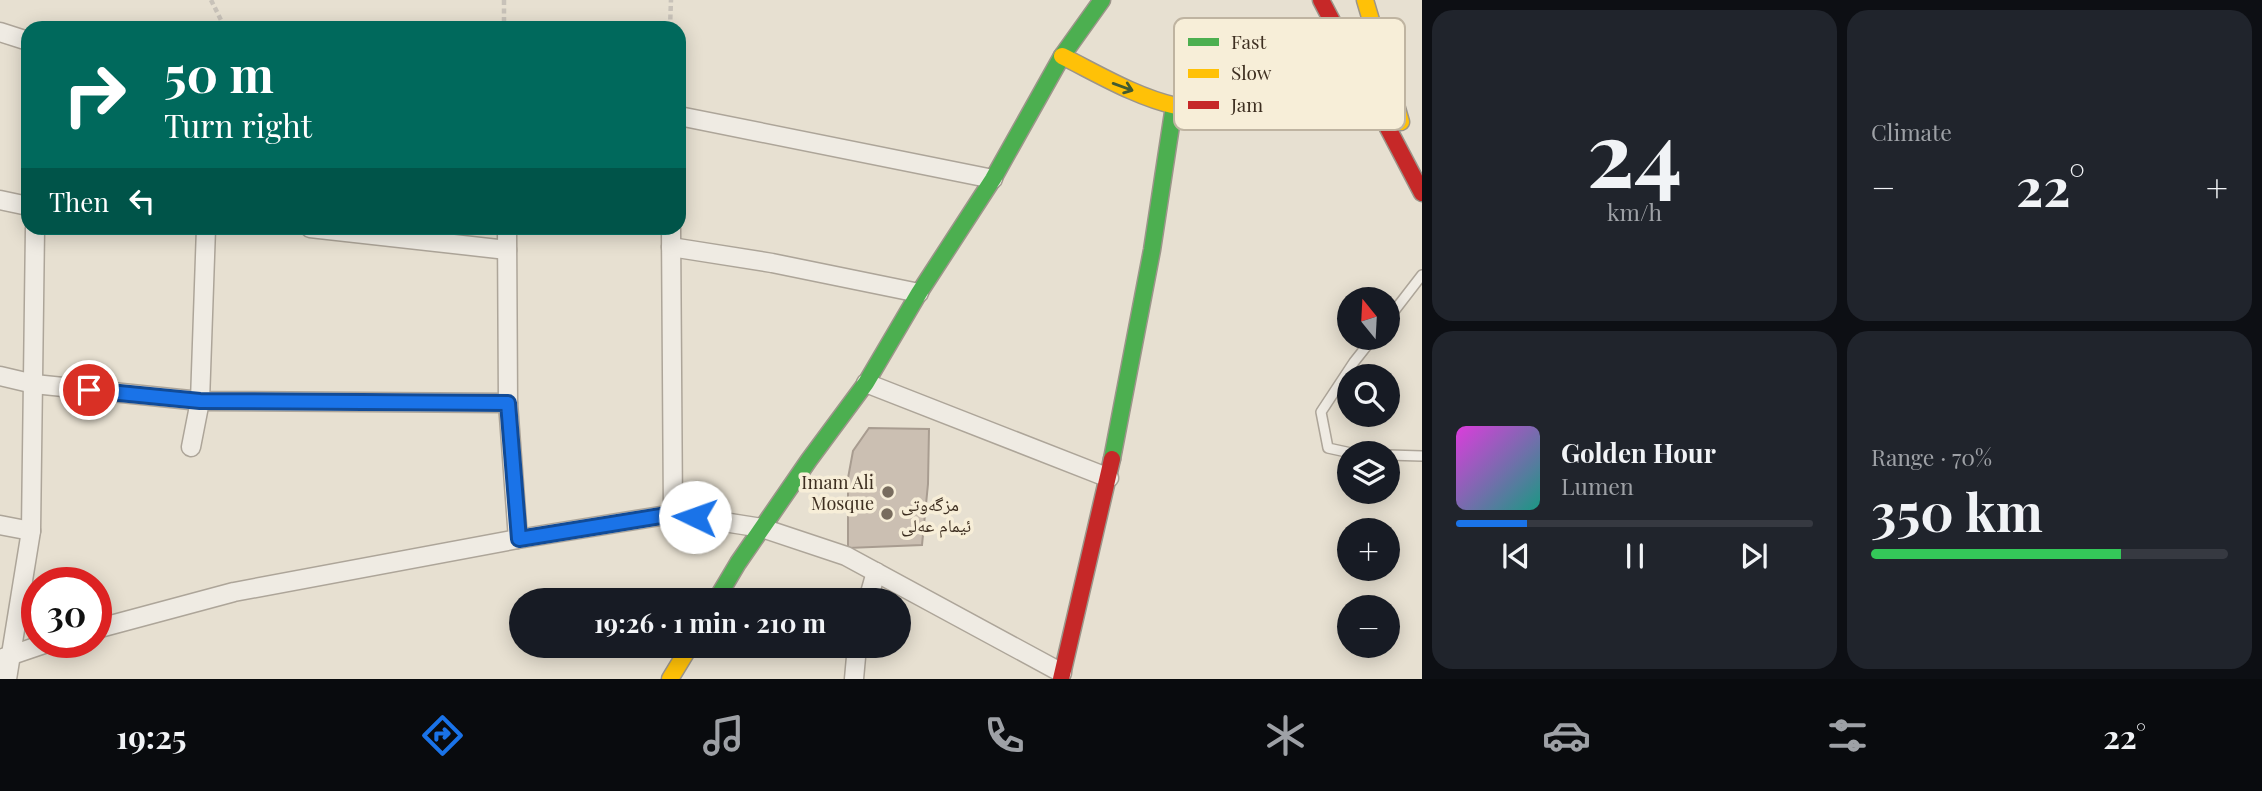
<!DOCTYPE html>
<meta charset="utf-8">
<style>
body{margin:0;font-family:"Playfair Display","Noto Naskh Arabic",serif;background:#20242c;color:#f1f3f6;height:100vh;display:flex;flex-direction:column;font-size:26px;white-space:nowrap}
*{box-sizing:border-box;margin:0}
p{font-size:23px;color:#9ea1a6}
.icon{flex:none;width:38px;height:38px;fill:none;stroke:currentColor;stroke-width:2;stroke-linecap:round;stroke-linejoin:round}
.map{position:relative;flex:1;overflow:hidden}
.panel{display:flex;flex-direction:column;gap:10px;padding:10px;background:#0d0f14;width:840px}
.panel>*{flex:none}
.guide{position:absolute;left:21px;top:21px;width:665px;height:214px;border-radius:21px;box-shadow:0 4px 18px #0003;background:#00695c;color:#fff;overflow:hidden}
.needle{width:46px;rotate:342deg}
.fabs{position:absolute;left:1337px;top:287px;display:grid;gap:14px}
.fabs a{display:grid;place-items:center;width:63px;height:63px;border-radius:50%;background:#171b24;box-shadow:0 4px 18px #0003;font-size:35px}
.speed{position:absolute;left:21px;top:567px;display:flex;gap:14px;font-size:35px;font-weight:700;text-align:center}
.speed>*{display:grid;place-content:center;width:91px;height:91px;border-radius:50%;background:#171b24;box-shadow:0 4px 18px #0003;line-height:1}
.speed .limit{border:10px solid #d22;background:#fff;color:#111}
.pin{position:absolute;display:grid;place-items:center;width:60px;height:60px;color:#fff;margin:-30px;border:4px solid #fff;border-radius:50%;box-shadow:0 2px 7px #0007}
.me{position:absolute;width:77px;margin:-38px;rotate:273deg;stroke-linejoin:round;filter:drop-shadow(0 0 5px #0008)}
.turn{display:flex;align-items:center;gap:24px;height:147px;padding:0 28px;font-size:32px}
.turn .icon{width:91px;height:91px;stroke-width:2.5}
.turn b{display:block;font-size:49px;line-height:60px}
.then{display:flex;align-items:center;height:66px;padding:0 28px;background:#0003;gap:14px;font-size:26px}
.big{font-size:52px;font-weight:700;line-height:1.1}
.panel .card{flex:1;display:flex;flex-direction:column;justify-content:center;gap:10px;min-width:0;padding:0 24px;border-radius:21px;background:#20242c}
.panel .dial{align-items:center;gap:0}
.dial b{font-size:91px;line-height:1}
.song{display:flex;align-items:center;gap:21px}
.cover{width:84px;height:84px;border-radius:10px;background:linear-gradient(135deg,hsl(300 70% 55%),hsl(170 70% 35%))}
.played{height:7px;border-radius:4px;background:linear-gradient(90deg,#1a73e8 20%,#363941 20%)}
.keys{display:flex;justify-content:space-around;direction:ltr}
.heat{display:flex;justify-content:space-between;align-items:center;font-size:38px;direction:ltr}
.charge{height:10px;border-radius:5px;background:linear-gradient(90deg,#34c759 70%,#363941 0)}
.panel .tiles{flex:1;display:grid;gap:10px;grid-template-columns:repeat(2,1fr)}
.trip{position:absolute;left:509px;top:588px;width:402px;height:70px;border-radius:35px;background:#171b24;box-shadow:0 4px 18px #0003;font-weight:700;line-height:70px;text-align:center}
.dock{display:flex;height:112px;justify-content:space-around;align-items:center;background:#090b0e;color:#9ea1a6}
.dock .icon{width:49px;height:49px}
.dock .selected{color:#1a73e8}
.dock b{font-size:32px;color:#f1f3f6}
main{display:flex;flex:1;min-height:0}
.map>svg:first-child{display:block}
.building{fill:#cbbfb2;stroke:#a89c90;stroke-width:2}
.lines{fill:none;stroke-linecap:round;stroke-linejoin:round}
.lane-casing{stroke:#ada599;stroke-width:12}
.street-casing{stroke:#ada599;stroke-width:21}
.fast-casing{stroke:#9c958a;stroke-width:19}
.slow-casing{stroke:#9c958a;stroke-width:19}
.jam-casing{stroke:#9c958a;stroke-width:19}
.path{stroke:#c8c2b9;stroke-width:4.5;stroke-dasharray:5 3.5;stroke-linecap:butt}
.lane{stroke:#efebe3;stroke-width:9}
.street{stroke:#efebe3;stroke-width:18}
.fast{stroke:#4caf50;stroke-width:16}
.slow{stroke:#ffc107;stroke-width:16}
.jam{stroke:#c62828;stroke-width:16}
.oneway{stroke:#425b31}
.route-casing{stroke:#114b97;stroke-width:18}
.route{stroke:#1a73e8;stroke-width:12}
.poi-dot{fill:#786c5e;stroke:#f7eed8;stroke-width:2.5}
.labels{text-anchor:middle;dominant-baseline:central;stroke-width:7;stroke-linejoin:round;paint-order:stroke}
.poi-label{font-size:18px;fill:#3d2e20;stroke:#f7eed8;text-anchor:end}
.key{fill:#f7eed8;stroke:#bfb4a1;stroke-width:2}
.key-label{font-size:19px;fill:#3d2e20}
</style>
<main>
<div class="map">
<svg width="1422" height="679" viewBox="0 0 1422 679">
<rect width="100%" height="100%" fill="#e7e0d1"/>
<!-- building -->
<polygon class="building" points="869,428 929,429 928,484 922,545 848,548 848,478 853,451"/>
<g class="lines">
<!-- lane casing -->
<g class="lane-casing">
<g id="lane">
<polyline points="1388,319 1422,275"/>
<polyline points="1351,453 1328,448 1321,412 1354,362 1373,338"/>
<polyline points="1388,455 1422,456"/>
</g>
</g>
<!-- street casing -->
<g class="street-casing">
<g id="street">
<polyline points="0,32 28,41"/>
<polyline points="679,116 993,179"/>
<polyline points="0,200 28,206"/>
<polyline points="310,228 507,250"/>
<polyline points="507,228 508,403 518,539"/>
<polyline points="671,228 673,514"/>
<polyline points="671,247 772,263 919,293"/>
<polyline points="0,376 34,384 200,401 508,403"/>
<polyline points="866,383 1109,478"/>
<polyline points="191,447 200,401 206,228"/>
<polyline points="0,525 31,531"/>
<polyline points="868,600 876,572"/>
<polyline points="96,629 234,592 518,539 673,514 762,528 846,556 1062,673"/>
<polyline points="0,659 50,642"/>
<polyline points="7,679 31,531 35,228"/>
<polyline points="854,679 857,646"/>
</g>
</g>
<!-- fast casing -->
<g class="fast-casing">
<g id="fast">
<polyline points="1112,459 1152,250 1174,106"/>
<polyline points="716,600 738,563 809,460 866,383 919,293 993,179 1062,56 1102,0"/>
</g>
</g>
<!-- slow casing -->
<g class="slow-casing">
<g id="slow">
<polyline points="1365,0 1401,122"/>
<path d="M 1062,56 C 1098,74 1136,97 1176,106 C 1240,120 1306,107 1368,90"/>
<polyline points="670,679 690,646"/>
</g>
</g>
<!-- jam casing -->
<g class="jam-casing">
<g id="jam">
<polyline points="1321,0 1422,193"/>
<polyline points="1061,679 1112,459"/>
</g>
</g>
<!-- path -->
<g class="path">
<polyline points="211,0 225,28"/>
<polyline points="504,0 504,28"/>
<polyline points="670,28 671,0"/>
</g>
<!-- lane -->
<use href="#lane" class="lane"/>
<!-- street -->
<use href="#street" class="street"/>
<!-- fast -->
<use href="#fast" class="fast"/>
<!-- slow -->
<use href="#slow" class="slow"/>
<!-- jam -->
<use href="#jam" class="jam"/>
</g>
<!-- one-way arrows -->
<defs><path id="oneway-shaft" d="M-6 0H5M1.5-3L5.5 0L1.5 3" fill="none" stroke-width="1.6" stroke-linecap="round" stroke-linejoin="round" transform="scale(1.75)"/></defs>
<use class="oneway" href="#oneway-shaft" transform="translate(1123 87) rotate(20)"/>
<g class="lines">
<!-- route casing -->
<g class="route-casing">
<polyline id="route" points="89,390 200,401 508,403 519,539 673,514 695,517"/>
</g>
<!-- route -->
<use href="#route" class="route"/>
</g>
<!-- markers -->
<g class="poi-dot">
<circle cx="888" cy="492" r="7"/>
<circle cx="887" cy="514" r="7"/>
</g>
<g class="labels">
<!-- poi labels -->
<g class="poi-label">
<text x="874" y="482">Imam Ali<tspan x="874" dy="21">Mosque</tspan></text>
<text x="901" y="504" text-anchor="start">مزگەوتی<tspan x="901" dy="21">ئیمام عەلی</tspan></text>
</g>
</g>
<!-- legend -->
<rect x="1174" y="18" width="231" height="112" rx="10" class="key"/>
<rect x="1188" y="38" width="31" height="8" fill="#4caf50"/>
<rect x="1188" y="69" width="31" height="9" fill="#ffc107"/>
<rect x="1188" y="101" width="31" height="8" fill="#c62828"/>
<g class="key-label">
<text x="1231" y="49">Fast</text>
<text x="1231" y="80">Slow</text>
<text x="1231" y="112">Jam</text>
</g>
</svg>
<div class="fabs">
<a><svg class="needle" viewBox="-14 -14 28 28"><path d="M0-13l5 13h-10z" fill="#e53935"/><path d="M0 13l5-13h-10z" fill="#9ea1a6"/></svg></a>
<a><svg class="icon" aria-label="search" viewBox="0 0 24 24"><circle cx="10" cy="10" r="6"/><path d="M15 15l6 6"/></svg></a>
<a><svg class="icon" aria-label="layers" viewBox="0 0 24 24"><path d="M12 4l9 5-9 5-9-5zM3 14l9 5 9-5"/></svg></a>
<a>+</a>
<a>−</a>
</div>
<div class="speed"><div class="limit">30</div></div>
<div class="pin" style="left:89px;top:390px;background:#d93025"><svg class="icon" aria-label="arrive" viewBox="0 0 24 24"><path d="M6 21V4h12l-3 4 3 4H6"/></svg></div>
<svg class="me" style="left:695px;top:517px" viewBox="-20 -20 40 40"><circle r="19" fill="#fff"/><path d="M0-13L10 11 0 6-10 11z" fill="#1a73e8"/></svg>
<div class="trip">19:26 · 1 min · 210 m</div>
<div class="guide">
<div class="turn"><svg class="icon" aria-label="right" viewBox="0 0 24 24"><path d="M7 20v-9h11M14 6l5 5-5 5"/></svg><div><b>50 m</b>Turn right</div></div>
<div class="then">Then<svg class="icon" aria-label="left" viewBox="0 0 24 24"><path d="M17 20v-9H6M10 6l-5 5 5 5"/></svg></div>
</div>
</div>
<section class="panel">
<div class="tiles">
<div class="card dial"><b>24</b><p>km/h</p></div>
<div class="card"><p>Climate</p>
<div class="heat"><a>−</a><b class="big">22°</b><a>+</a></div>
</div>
<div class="card">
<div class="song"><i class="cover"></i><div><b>Golden Hour</b><p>Lumen</p></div></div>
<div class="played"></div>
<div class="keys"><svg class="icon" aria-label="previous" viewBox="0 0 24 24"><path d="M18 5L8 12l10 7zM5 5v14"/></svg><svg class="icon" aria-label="pause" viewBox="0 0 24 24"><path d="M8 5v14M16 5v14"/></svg><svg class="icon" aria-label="next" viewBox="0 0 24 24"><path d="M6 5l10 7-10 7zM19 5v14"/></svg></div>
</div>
<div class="card"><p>Range · 70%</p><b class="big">350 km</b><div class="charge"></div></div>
</div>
</section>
</main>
<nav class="dock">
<b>19:25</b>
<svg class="icon selected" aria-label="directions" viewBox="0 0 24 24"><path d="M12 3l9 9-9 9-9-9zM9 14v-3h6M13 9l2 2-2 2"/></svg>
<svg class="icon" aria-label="music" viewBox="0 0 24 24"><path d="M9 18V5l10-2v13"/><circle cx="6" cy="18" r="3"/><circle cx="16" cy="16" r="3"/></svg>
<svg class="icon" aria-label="phone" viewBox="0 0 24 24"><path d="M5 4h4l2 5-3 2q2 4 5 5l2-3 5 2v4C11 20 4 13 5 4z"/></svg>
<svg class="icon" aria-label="climate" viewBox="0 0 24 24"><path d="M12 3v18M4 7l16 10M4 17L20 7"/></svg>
<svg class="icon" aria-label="car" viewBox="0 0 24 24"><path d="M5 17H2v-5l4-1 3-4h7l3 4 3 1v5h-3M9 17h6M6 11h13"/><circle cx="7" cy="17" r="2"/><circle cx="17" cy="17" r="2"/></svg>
<svg class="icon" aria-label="filters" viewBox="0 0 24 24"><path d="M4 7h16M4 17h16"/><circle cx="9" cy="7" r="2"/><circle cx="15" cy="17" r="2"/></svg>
<b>22°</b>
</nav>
